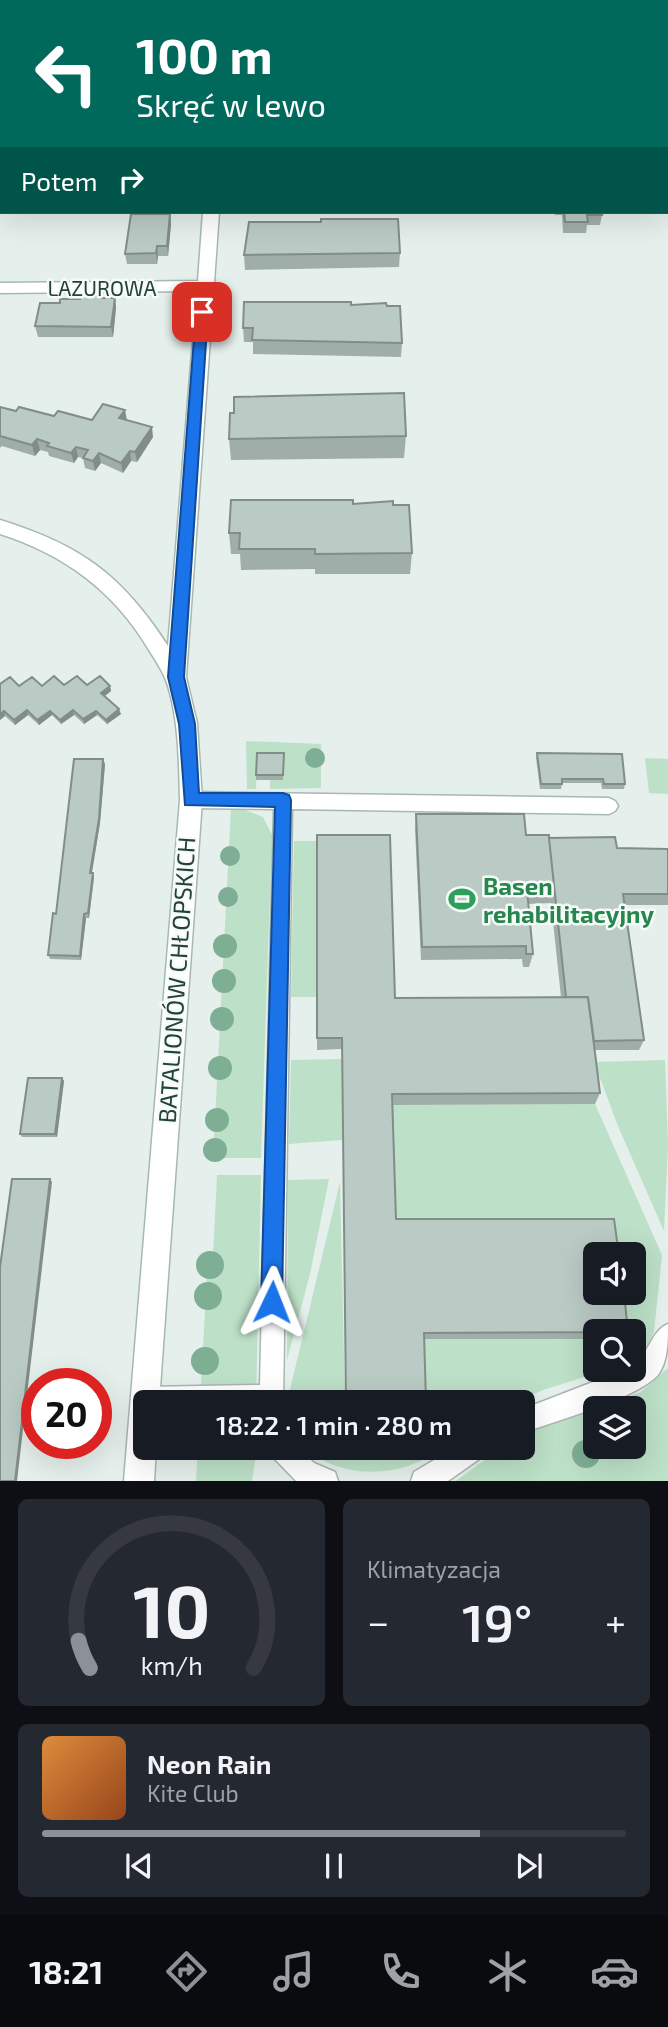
<!DOCTYPE html>
<html lang="pl">
<meta charset="utf-8">
<style>
body{margin:0;font-family:"Exo 2",sans-serif;background:#242831;color:#f1f3f6;height:100vh;display:flex;flex-direction:column;font-size:26px;white-space:nowrap}
*{box-sizing:border-box;margin:0}
p{font-size:23px;color:#9ea1a6}
.icon{flex:none;width:38px;height:38px;fill:none;stroke:currentColor;stroke-width:2;stroke-linecap:round;stroke-linejoin:round}
.map{position:relative;height:1481px;overflow:hidden}
.details{display:flex;flex-direction:column;gap:18px;padding:18px;background:#0d0f14;flex:1}
.details>*{flex:none}
.hud{position:absolute;left:0px;top:0px;width:668px;height:214px;box-shadow:0 7px 28px #0002;background:#00695c;color:#fff;overflow:hidden}
.fabs{position:absolute;left:583px;top:1242px;display:grid;gap:14px}
.fabs a{display:grid;place-items:center;width:63px;height:63px;border-radius:10px;background:#171b24;box-shadow:0 7px 28px #0002;font-size:35px}
.speed{position:absolute;left:21px;top:1368px;display:flex;gap:14px;font-size:35px;font-weight:700;text-align:center}
.speed>*{display:grid;place-content:center;width:91px;height:91px;border-radius:50%;background:#171b24;box-shadow:0 7px 28px #0002;line-height:1}
.speed .limit{border:10px solid #d22;background:#fff;color:#111}
.pin{position:absolute;display:grid;place-items:center;width:60px;height:60px;color:#fff;margin:-30px;border-radius:14px;box-shadow:0 4px 10px #0006}
.me{position:absolute;width:77px;margin:-38px;rotate:2deg;stroke-linejoin:round;filter:drop-shadow(0 0 5px #0008)}
.turn{display:flex;align-items:center;gap:24px;height:147px;padding:0 21px;font-size:32px}
.turn .icon{width:91px;height:91px;stroke-width:2.5}
.turn b{display:block;font-size:49px;line-height:60px}
.then{display:flex;align-items:center;height:66px;padding:0 21px;background:#0003;gap:14px;font-size:26px}
.big{font-size:52px;font-weight:600;line-height:1.1}
.details .widget{flex:1;display:flex;flex-direction:column;justify-content:center;gap:10px;min-width:0;padding:0 24px;border-radius:10px;background:#242831}
.details .dial{align-items:center;gap:0}
.dial svg{height:182px;overflow:visible;fill:none;stroke:#363941;stroke-width:7;stroke-linecap:round;text-anchor:middle}
.dial text{fill:#f1f3f6;stroke:none}
.song{display:flex;align-items:center;gap:21px}
.cover{width:84px;height:84px;border-radius:10px;background:linear-gradient(135deg,hsl(30 70% 55%),hsl(20 70% 35%))}
.played{height:7px;border-radius:4px;background:linear-gradient(90deg,#8c9099 75%,#363941 75%)}
.keys{display:flex;justify-content:space-around;direction:ltr}
.heat{display:flex;justify-content:space-between;align-items:center;font-size:38px;direction:ltr}
.details .tiles{flex:1;display:grid;gap:18px;grid-template-columns:1fr 1fr}
.widget:last-child{grid-column:span 2}
.trip{position:absolute;left:133px;top:1390px;width:402px;height:70px;border-radius:10px;background:#171b24;box-shadow:0 7px 28px #0002;font-weight:600;line-height:70px;text-align:center}
.menu{display:flex;height:112px;justify-content:space-around;align-items:center;background:#090b0e;color:#9ea1a6}
.menu .icon{width:49px;height:49px}
.menu .current{color:#8c9099}
.menu b{font-size:32px;color:#f1f3f6}
.map>svg:first-child{display:block}
.green{fill:#bde0c8;fill-rule:evenodd}
.lines{fill:none;stroke-linecap:round;stroke-linejoin:round}
.service-casing{stroke:#a7b8b3;stroke-width:3}
.minor-casing{stroke:#a7b8b3;stroke-width:3}
.service{fill:#fff;fill-rule:evenodd}
.minor{fill:#fff;fill-rule:evenodd}
.tree{fill:#7eaf95}
.wall{fill:#a0aea9}
.shaded-wall{fill:#828d89}
.building{fill:#bacac4;stroke:#828d89;stroke-width:2}
.route{fill:#1a73e8;stroke:#114b97;stroke-width:2}
.labels{text-anchor:middle;dominant-baseline:central;stroke-width:5;stroke-linejoin:round;paint-order:stroke}
.far-street-label{font-size:21px;fill:#23423b;stroke:#f6fbf8}
.leisure-label{font-size:24px;font-weight:bold;fill:#27864d;stroke:#f6fbf8;text-anchor:start}
.street-label{font-size:24px;fill:#23423b;stroke:#f6fbf8}
</style>
<div class="map">
<svg width="668" height="1481" viewBox="0 0 668 1481">
<rect width="100%" height="100%" fill="#e5efeb"/>
<!-- green -->
<g class="green">
<polygon points="246,741 321,744 321,788 270,789 270,780 257,758 256,789 247,789"/>
<polygon points="645,758 668,759 668,794 649,793"/>
<polygon points="240,808 263,817 272,835 261,1158 213,1158 231,809"/>
<polygon points="294,841 318,841 317,997 291,997"/>
<polygon points="342,1059 342,1140 289,1144 291,1060"/>
<polygon points="665,1060 668,1145 664,1231 618,1126 594,1062"/>
<polygon points="595,1104 662,1255 654,1332 647,1345 634,1358 634,1332 621,1332 616,1293 634,1293 634,1255 612,1255 395,1228 391,1105"/>
<polygon points="217,1175 261,1175 256,1402 200,1402 208,1258 213,1257"/>
<polygon points="329,1179 310,1274 287,1360 288,1180"/>
<polygon points="340,1182 345,1402 287,1402"/>
<polygon points="422,1339 595,1339 595,1370 607,1370 543,1390 516,1402 424,1402"/>
<path d="M 668,1368 L 668,1481 L 456,1481 L 502,1447 L 523,1447 L 523,1435 L 528,1432 L 641,1392 ZM 595,1409 L 634,1409 L 634,1447 L 595,1447 Z"/>
<polygon points="198,1447 257,1447 252,1481 196,1481"/>
<path d="M 303,1447 L 444,1447 C 402,1479 343,1481 303,1447 Z"/>
</g>
<g class="lines">
<!-- service casing -->
<g class="service-casing">
<g id="service">
<polygon points="191,792 609,798 615,801 618,806 615,811 609,814 292,809 283,1402 145,1402 145,1411 137,1407 133,1399 137,1391 145,1387 260,1385 274,809 191,808 185,805 182,800 185,795"/>
<path d="M 668,1324 C 668,1341 668,1361 658,1375 C 634,1400 557,1420 523,1433 L 523,1409 L 624,1370 L 634,1370 L 634,1364 C 649,1354 651,1331 668,1324 Z"/>
<polygon points="267,1447 297,1447 314,1463 335,1472 338,1481 296,1481 271,1455"/>
<polygon points="456,1447 489,1447 485,1455 448,1481 411,1481 414,1472"/>
</g>
</g>
<!-- minor casing -->
<g class="minor-casing">
<g id="minor">
<rect x="224" y="0" width="12" height="2"/>
<rect x="667" y="134" width="1" height="8"/>
<rect x="0" y="135" width="2" height="8"/>
<path d="M 203,212 L 219,212 L 186,677 L 197,723 L 202,800 L 159,1402 L 145,1402 L 145,1447 L 156,1447 L 154,1481 L 124,1481 L 180,800 C 179,764 179,728 170,693 C 166,676 158,664 149,650 C 114,591 65,555 0,534 L 0,520 C 81,545 122,575 168,646 L 197,291 L 0,293 L 0,283 L 198,281 Z"/>
</g>
</g>
<!-- service -->
<use href="#service" class="service"/>
<!-- minor -->
<use href="#minor" class="minor"/>
</g>
<!-- trees -->
<g class="tree">
<circle cx="315" cy="758" r="10"/>
<circle cx="230" cy="856" r="10"/>
<circle cx="228" cy="897" r="10"/>
<circle cx="225" cy="946" r="12"/>
<circle cx="224" cy="981" r="12"/>
<circle cx="222" cy="1019" r="12"/>
<circle cx="220" cy="1068" r="12"/>
<circle cx="217" cy="1120" r="12"/>
<circle cx="215" cy="1150" r="12"/>
<circle cx="210" cy="1265" r="14"/>
<circle cx="208" cy="1296" r="14"/>
<circle cx="205" cy="1361" r="14"/>
<circle cx="586" cy="1454" r="14"/>
</g>
<!-- wall -->
<g class="wall">
<polygon points="554,212 601,212 602,215 600,225 587,225 586,233 563,233 562,215 555,215"/>
<polygon points="170,214 171,224 168,256 158,256 157,264 127,264 125,254"/>
<polygon points="400,253 399,267 245,270 244,255"/>
<polygon points="101,298 115,298 116,308 113,337 38,337 35,326 60,303"/>
<polygon points="351,305 387,306 402,343 401,357 253,354 253,342 244,342 243,328"/>
<polygon points="0,407 16,411 54,416 92,420 127,420 153,437 137,462 131,461 123,473 101,463 95,471 85,468 83,458 78,457 74,463 49,456 48,452 40,450 35,456 2,446 0,448"/>
<polygon points="406,436 404,458 231,460 229,439"/>
<polygon points="353,504 412,553 410,574 315,574 315,569 241,570 240,554 231,554 229,533"/>
<polygon points="0,684 19,686 110,686 111,691 105,696 121,714 107,724 97,715 84,724 74,715 61,724 52,715 39,725 28,715 15,725 5,716 0,720"/>
<polygon points="537,753 625,784 624,789 602,789 601,783 562,783 561,789 540,789 536,758"/>
<polygon points="284,757 283,780 256,780 256,775"/>
<polygon points="105,764 100,823 92,873 94,877 89,918 86,918 81,960 50,959 48,955 56,914"/>
<polygon points="416,814 526,835 617,848 668,849 668,905 625,905 644,1040 639,1050 595,1050 600,1093 595,1104 393,1105 396,1219 595,1332 595,1339 424,1339 341,1049 317,1050 317,1038 395,998 561,997 551,903 528,904 533,954 529,967 523,967 522,959 421,960 415,829"/>
<polygon points="62,1078 64,1081 57,1137 22,1137 20,1134"/>
</g>
<!-- shaded-wall -->
<g class="shaded-wall">
<polygon points="170,214 171,224 168,256 167,246"/>
<polygon points="157,246 158,256 157,264 156,253"/>
<polygon points="115,298 116,308 113,337 111,327"/>
<polygon points="125,410 127,420 119,418"/>
<polygon points="152,427 153,437 137,462 135,452"/>
<polygon points="37,439 40,450 35,456 32,445"/>
<polygon points="76,447 78,457 74,463 71,453"/>
<polygon points="130,451 131,461 123,473 121,463"/>
<polygon points="99,453 101,463 95,471 93,461"/>
<polygon points="110,686 111,691 102,698 101,693"/>
<polygon points="119,709 121,714 107,724 106,720"/>
<polygon points="27,710 28,715 15,725 14,720"/>
<polygon points="73,710 74,715 61,724 60,720"/>
<polygon points="4,711 5,716 0,720 0,714"/>
<polygon points="50,711 52,715 39,725 37,720"/>
<polygon points="96,711 97,715 84,724 83,719"/>
<polygon points="103,759 105,764 100,823 91,877 90,873"/>
<polygon points="93,873 94,877 89,918 88,913"/>
<polygon points="84,914 86,918 81,960 80,956"/>
<polygon points="62,1078 64,1081 57,1137 55,1134"/>
<polygon points="50,1179 52,1182 17,1481 15,1481"/>
</g>
<!-- building -->
<g class="building">
<polygon points="564,212 601,212 602,215 587,215 588,222 565,222"/>
<polygon points="131,214 170,214 167,246 157,246 156,253 125,254"/>
<polygon points="321,219 398,219 400,253 244,255 249,222 321,222"/>
<polygon points="80,296 100,296 101,298 115,298 111,327 35,326 40,303 60,303 60,299 80,299"/>
<polygon points="244,302 351,302 351,305 386,303 387,306 400,306 402,343 252,340 253,328 243,328"/>
<polygon points="404,393 406,436 229,439 230,413 234,413 234,397"/>
<polygon points="103,404 125,410 119,418 152,427 135,452 130,451 121,463 99,453 93,461 83,458 88,450 76,447 71,453 47,446 49,443 37,439 32,445 0,436 0,407 16,411 19,407 54,416 58,411 92,420"/>
<polygon points="231,500 353,500 353,504 393,501 393,505 409,505 412,553 315,554 315,549 239,549 240,533 229,533"/>
<polygon points="54,676 64,685 77,676 87,685 100,676 110,686 101,693 119,709 106,720 96,711 83,719 73,710 60,720 50,711 37,720 27,710 14,720 4,711 0,714 0,684 10,677 19,686 32,677 42,686"/>
<polygon points="257,753 284,753 283,775 256,775"/>
<polygon points="537,753 622,754 625,784 604,784 603,779 562,779 562,784 541,784"/>
<polygon points="74,759 103,759 99,819 90,873 93,873 88,913 84,914 80,956 48,955 53,913 56,914"/>
<polygon points="416,814 524,814 526,835 549,835 555,890 527,890 533,954 526,954 526,946 422,947"/>
<polygon points="317,835 390,835 395,998 588,997 600,1093 392,1094 396,1219 614,1219 619,1255 595,1255 595,1293 624,1293 628,1332 424,1333 426,1402 346,1402 342,1038 317,1038"/>
<polygon points="615,837 617,848 668,849 668,894 623,894 644,1040 594,1041 588,997 566,997 549,838"/>
<polygon points="28,1078 62,1078 55,1134 20,1134"/>
<polygon points="12,1179 50,1179 15,1481 0,1481 0,1267"/>
</g>
<!-- route -->
<polygon class="route" points="202,308 208,312 184,677 195,724 199,793 283,793 289,795 291,800 282,1302 279,1310 272,1313 264,1310 261,1302 275,807 185,805 179,724 168,677 196,312"/>
<!-- icons -->
<defs>
<g id="stadium-bare" transform="scale(2.1)"><path d="M0-5a6.5 5 0 1 0 0 10a6.5 5 0 1 0 0-10ZM-3.5-1.8h7v3.6h-7Z" fill="#2e9e5b" stroke="#f6fbf8" stroke-width="2.5" paint-order="stroke"/></g>
</defs>
<g fill-rule="evenodd">
<use href="#stadium-bare" x="462" y="899"/>
</g>
<g class="labels">
<!-- far-street labels -->
<g class="far-street-label">
<text x="102" y="287">LAZUROWA</text>
</g>
<!-- leisure labels -->
<g class="leisure-label">
<text x="483" y="885">Basen<tspan x="483" dy="28">rehabilitacyjny</tspan></text>
</g>
<!-- street labels -->
<g class="street-label">
<text transform="translate(176 980) rotate(-86)">BATALIONÓW CHŁOPSKICH</text>
</g>
</g>
</svg>
<div class="fabs">
<a><svg class="icon" aria-label="sound" viewBox="0 0 24 24"><path d="M4 9h4l5-4v14l-5-4H4zM17 9q2 3 0 6"/></svg></a>
<a><svg class="icon" aria-label="search" viewBox="0 0 24 24"><circle cx="10" cy="10" r="6"/><path d="M15 15l6 6"/></svg></a>
<a><svg class="icon" aria-label="layers" viewBox="0 0 24 24"><path d="M12 4l9 5-9 5-9-5zM3 14l9 5 9-5"/></svg></a>
</div>
<div class="speed"><div class="limit">20</div></div>
<div class="pin" style="left:202px;top:312px;background:#d93025"><svg class="icon" aria-label="arrive" viewBox="0 0 24 24"><path d="M6 21V4h12l-3 4 3 4H6"/></svg></div>
<svg class="me" style="left:272px;top:1302px" viewBox="-20 -20 40 40"><path d="M0-17L14 15 0 8-14 15z" fill="#1a73e8" stroke="#fff" stroke-width="4"/></svg>
<div class="trip">18:22 · 1 min · 280 m</div>
<div class="hud">
<div class="turn"><svg class="icon" aria-label="left" viewBox="0 0 24 24"><path d="M17 20v-9H6M10 6l-5 5 5 5"/></svg><div><b>100 m</b>Skręć w lewo</div></div>
<div class="then">Potem<svg class="icon" aria-label="right" viewBox="0 0 24 24"><path d="M7 20v-9h11M14 6l5 5-5 5"/></svg></div>
</div>
</div>
<section class="details">
<div class="tiles">
<div class="widget dial"><svg viewBox="0 0 100 80">
<path d="M14 69A42 42 0 1 1 86 69"/>
<path d="M14 69A42 42 0 0 1 9 57" stroke="#8c9099"/>
<text x="50" y="56" font-size="32" font-weight="700">10</text>
<text x="50" y="72" font-size="11">km/h</text>
</svg></div>
<div class="widget"><p>Klimatyzacja</p>
<div class="heat"><a>−</a><b class="big">19°</b><a>+</a></div>
</div>
<div class="widget">
<div class="song"><i class="cover"></i><div><b>Neon Rain</b><p>Kite Club</p></div></div>
<div class="played"></div>
<div class="keys"><svg class="icon" aria-label="previous" viewBox="0 0 24 24"><path d="M18 5L8 12l10 7zM5 5v14"/></svg><svg class="icon" aria-label="pause" viewBox="0 0 24 24"><path d="M8 5v14M16 5v14"/></svg><svg class="icon" aria-label="next" viewBox="0 0 24 24"><path d="M6 5l10 7-10 7zM19 5v14"/></svg></div>
</div>
</div>
</section>
<nav class="menu">
<b>18:21</b>
<svg class="icon current" aria-label="directions" viewBox="0 0 24 24"><path d="M12 3l9 9-9 9-9-9zM9 14v-3h6M13 9l2 2-2 2"/></svg>
<svg class="icon" aria-label="music" viewBox="0 0 24 24"><path d="M9 18V5l10-2v13"/><circle cx="6" cy="18" r="3"/><circle cx="16" cy="16" r="3"/></svg>
<svg class="icon" aria-label="phone" viewBox="0 0 24 24"><path d="M5 4h4l2 5-3 2q2 4 5 5l2-3 5 2v4C11 20 4 13 5 4z"/></svg>
<svg class="icon" aria-label="climate" viewBox="0 0 24 24"><path d="M12 3v18M4 7l16 10M4 17L20 7"/></svg>
<svg class="icon" aria-label="car" viewBox="0 0 24 24"><path d="M5 17H2v-5l4-1 3-4h7l3 4 3 1v5h-3M9 17h6M6 11h13"/><circle cx="7" cy="17" r="2"/><circle cx="17" cy="17" r="2"/></svg>
</nav>
